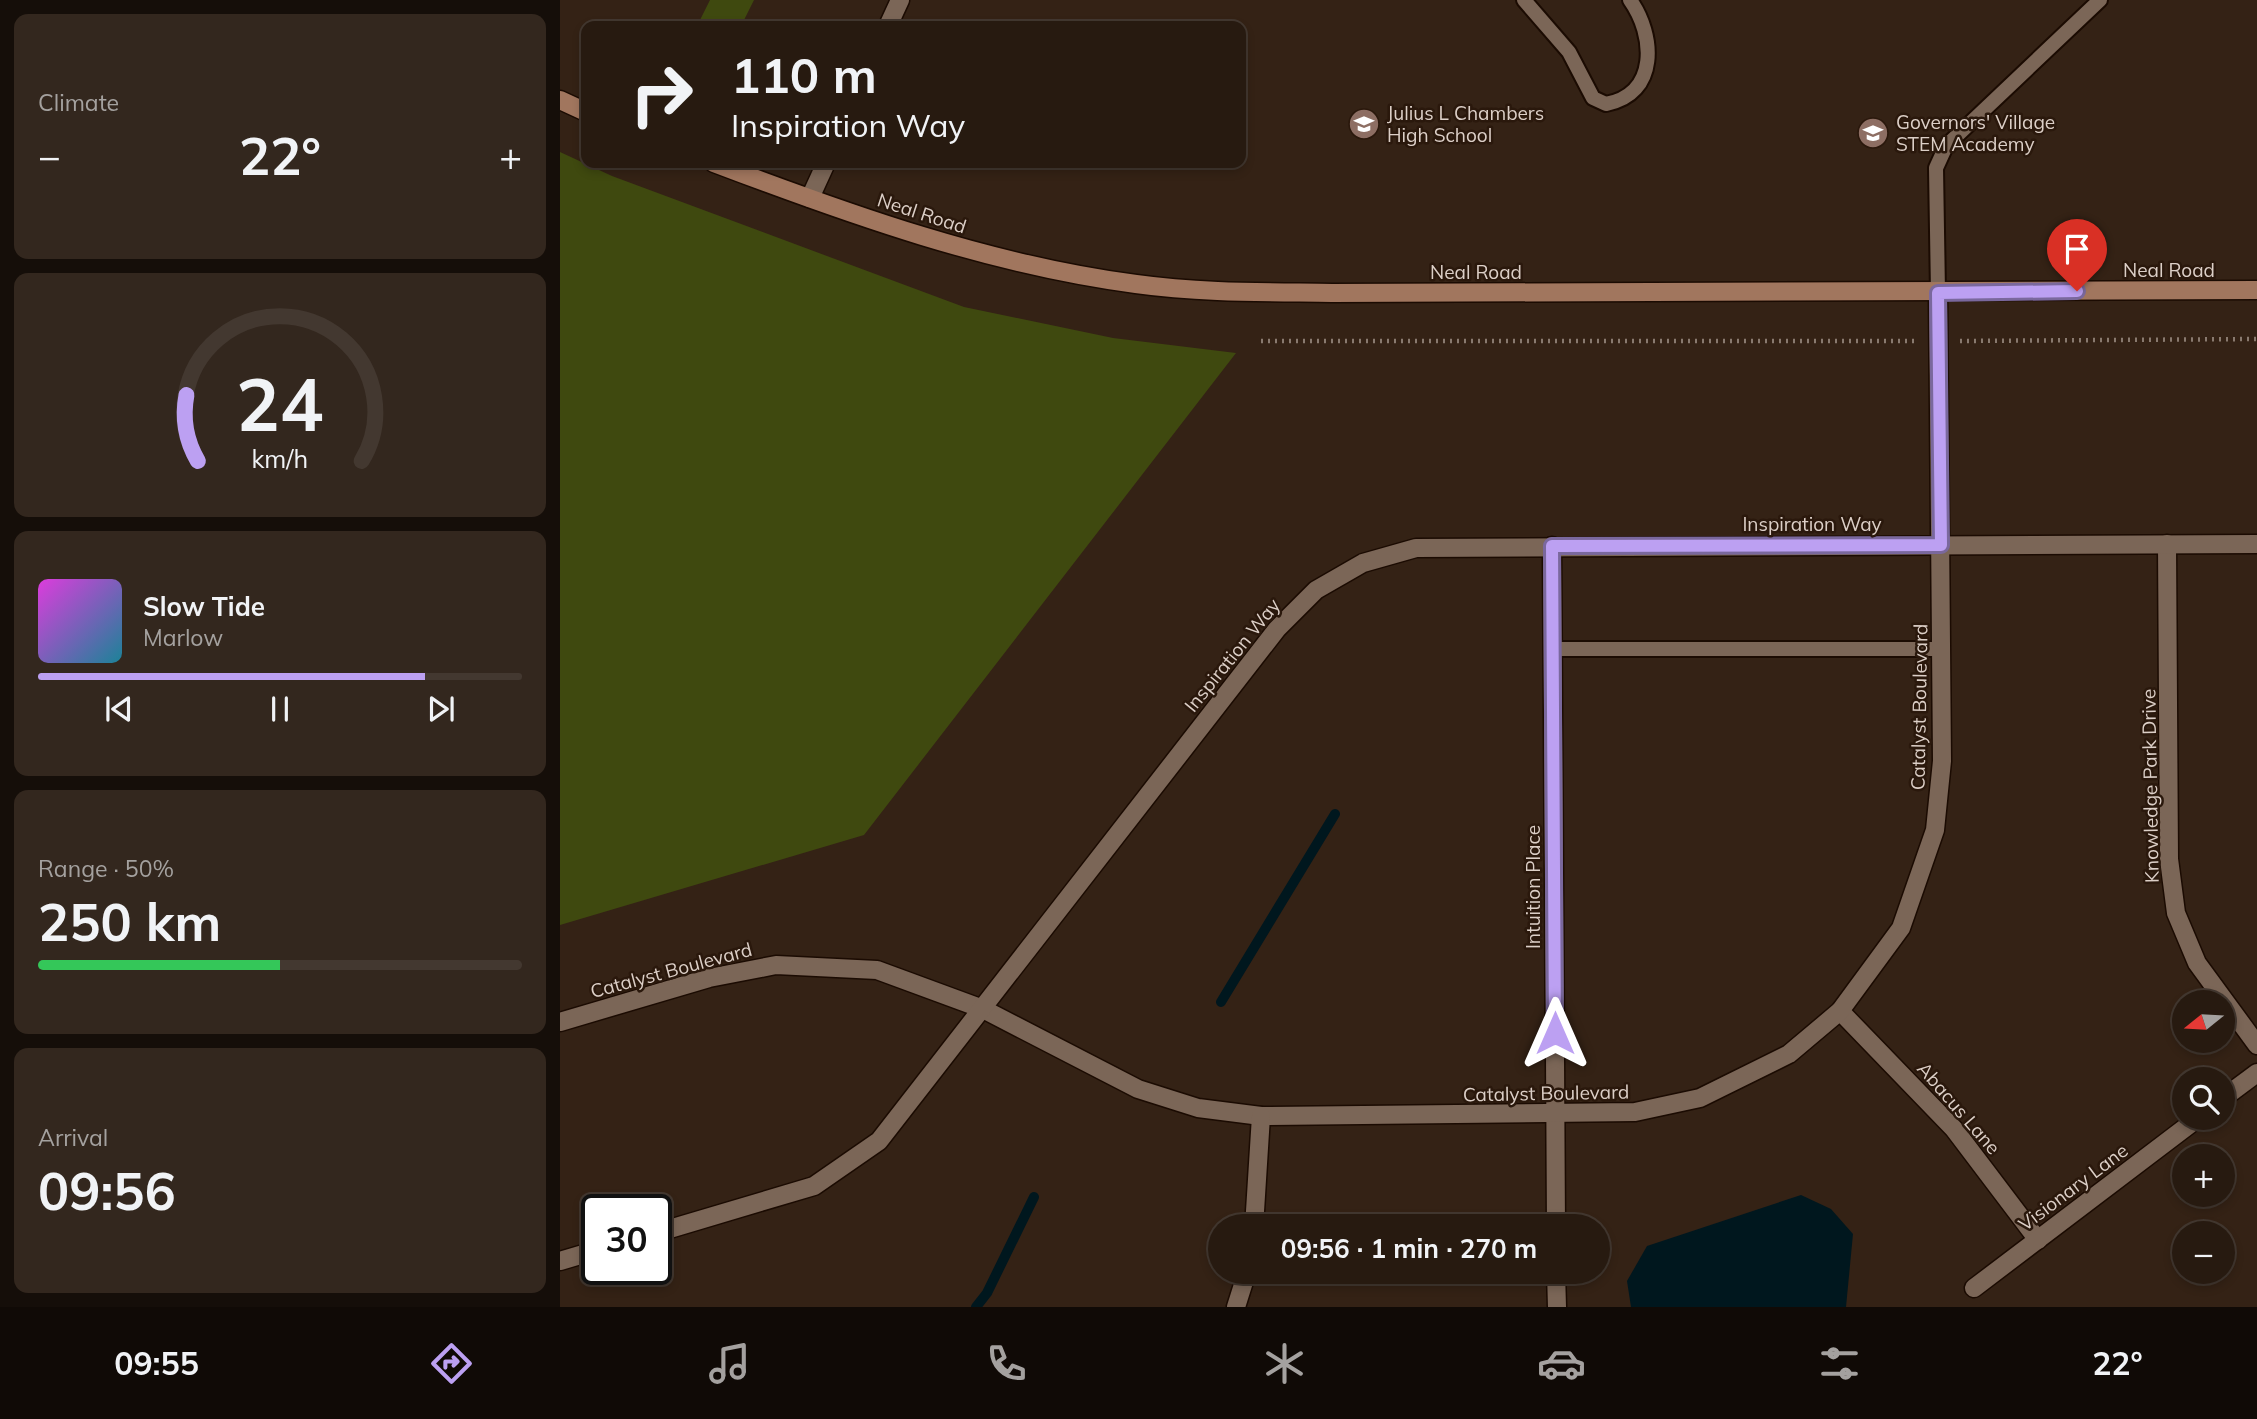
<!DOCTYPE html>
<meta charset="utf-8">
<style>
body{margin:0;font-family:Mulish,sans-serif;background:#33271e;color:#f1f3f6;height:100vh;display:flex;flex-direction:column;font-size:26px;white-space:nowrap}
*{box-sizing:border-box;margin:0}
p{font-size:23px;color:#a4a19f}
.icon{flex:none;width:38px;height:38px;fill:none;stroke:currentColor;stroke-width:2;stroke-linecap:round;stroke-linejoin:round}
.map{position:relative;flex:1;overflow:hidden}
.details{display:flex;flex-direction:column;gap:14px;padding:14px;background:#150e09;width:560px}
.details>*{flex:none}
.banner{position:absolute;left:21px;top:21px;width:665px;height:147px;border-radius:14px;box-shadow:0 4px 10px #0003,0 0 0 2px #433830;background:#271a10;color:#f1f3f6;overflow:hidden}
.needle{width:46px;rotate:252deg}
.fabs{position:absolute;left:1612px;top:990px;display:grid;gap:14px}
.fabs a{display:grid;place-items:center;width:63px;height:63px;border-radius:50%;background:#271a10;box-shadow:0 4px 10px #0003,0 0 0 2px #433830;font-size:35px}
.speed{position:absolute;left:21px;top:1194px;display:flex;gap:14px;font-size:35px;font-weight:700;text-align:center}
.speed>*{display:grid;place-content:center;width:91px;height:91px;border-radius:50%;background:#271a10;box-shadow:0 4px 10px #0003,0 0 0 2px #433830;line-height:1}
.speed .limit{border:4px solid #111;border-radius:10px;background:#fff;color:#111}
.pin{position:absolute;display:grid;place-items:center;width:60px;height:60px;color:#fff;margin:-72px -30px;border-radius:50% 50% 50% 0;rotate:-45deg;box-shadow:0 0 7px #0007}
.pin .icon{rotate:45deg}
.me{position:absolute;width:77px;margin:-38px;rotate:0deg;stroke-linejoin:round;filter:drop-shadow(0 0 5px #0008)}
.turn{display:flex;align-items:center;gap:24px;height:147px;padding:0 35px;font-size:32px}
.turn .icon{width:91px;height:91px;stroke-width:2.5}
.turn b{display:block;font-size:49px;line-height:60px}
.big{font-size:52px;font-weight:700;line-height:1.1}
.details .tile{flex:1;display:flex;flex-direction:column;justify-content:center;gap:10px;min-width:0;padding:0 24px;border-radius:14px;background:#33271e}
.details .dial{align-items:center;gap:0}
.dial svg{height:182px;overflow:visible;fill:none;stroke:#433830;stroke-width:7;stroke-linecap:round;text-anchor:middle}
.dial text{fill:#f1f3f6;stroke:none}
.song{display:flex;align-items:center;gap:21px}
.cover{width:84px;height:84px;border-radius:10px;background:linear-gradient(135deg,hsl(300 70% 55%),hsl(190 70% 35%))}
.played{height:7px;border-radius:4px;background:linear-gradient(90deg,#bca0f2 80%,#433830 80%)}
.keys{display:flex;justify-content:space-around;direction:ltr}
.heat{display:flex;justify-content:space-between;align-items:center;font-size:38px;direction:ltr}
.charge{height:10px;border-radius:5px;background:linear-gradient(90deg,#34c759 50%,#433830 0)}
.trip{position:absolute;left:648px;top:1214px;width:402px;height:70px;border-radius:35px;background:#271a10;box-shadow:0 4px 10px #0003,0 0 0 2px #433830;font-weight:700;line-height:70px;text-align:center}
.tabs{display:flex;height:112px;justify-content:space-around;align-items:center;background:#100a06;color:#a4a19f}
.tabs .icon{width:49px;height:49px}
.tabs .selected{color:#bca0f2}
.tabs b{font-size:32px;color:#f1f3f6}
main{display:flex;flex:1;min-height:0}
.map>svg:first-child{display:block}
.green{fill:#3f490f}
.water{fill:#00171e}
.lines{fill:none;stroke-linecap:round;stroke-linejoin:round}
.stream{stroke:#00171e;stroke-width:10}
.lane-casing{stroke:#1b0b02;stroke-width:18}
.street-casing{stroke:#1b0b02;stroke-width:21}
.secondary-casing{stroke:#1b0b02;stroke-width:21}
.path{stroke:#897a6f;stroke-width:4.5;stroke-dasharray:2 5;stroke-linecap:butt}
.lane{stroke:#7b6657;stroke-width:14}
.street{stroke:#7b6657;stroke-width:18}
.secondary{stroke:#a1765e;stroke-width:18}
.route-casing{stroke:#7a689d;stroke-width:18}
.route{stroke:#bca0f2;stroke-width:12}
.labels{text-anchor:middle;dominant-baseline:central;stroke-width:5;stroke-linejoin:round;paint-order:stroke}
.poi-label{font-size:19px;fill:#dccfc7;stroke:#2a180c;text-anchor:start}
.street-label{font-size:19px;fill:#dccfc7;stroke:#2a180c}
</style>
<main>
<section class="details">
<div class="tile"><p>Climate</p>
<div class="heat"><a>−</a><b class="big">22°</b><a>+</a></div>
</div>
<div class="tile dial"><svg viewBox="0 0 100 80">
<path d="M14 69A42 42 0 1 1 86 69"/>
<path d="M14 69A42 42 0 0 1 9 40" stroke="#bca0f2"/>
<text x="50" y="56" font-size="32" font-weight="700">24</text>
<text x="50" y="72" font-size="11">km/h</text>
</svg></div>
<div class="tile">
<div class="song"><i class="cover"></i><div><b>Slow Tide</b><p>Marlow</p></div></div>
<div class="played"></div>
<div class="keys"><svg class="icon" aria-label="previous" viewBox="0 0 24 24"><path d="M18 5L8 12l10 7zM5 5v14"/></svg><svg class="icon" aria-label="pause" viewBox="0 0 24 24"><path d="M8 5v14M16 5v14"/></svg><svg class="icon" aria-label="next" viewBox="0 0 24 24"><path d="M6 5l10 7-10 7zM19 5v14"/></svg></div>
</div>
<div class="tile"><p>Range · 50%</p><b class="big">250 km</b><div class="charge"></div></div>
<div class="tile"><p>Arrival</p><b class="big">09:56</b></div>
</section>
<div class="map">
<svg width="1697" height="1307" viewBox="0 0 1697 1307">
<rect width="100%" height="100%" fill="#342215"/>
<!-- green -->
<g class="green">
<polygon points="150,0 194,0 181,26 147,26 139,22"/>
<polygon points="0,152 52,176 404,307 553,338 676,353 304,835 0,925"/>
</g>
<!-- water -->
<polygon class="water" points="1241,1195 1271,1209 1293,1234 1286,1307 1071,1307 1067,1281 1087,1246"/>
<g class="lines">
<!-- stream -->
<g class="stream">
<polyline points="661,1002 775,814"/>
<polyline points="416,1307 427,1293 474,1197"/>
</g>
<!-- lane casing -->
<g class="lane-casing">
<g id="lane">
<path d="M 964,0 L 1009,52 L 1033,98 L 1046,104 C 1099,94 1095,35 1070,0"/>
<polyline points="1378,293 1376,168 1386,146 1540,0"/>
<polyline points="993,649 1382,649"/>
</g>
</g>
<!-- street casing -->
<g class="street-casing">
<g id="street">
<polyline points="328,26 340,0"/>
<polyline points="250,198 266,163"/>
<polyline points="1607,544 1609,859 1616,913 1637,963 1697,1045"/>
<polyline points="992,546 996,1227"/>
<polyline points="1280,1011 1394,1129 1478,1240"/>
<polyline points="0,1022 149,978 216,965 317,970 423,1009 578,1089 638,1108 701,1116 1075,1112 1140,1098 1229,1054 1280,1011 1341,928 1375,830 1382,761 1378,293"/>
<polyline points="1662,1099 1697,1073"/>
<polyline points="694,1227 701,1116"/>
<polyline points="96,1233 254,1186 319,1141 717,629 756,590 803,563 856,548 1697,544"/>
<polyline points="0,1261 37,1250"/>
<polyline points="996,1272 997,1307"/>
<polyline points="1414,1288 1638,1118"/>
<polyline points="676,1307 687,1272"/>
</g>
</g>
<!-- secondary casing -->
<g class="secondary-casing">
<g id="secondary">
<polyline points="0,100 26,112"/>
<path d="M 154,163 C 291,215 431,265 576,284 C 641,293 707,292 772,293 L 1697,290"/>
</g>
</g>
<!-- path -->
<g class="path">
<polyline points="701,341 1357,341"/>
<polyline points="1400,341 1697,339"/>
</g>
<!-- lane -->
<use href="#lane" class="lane"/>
<!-- street -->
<use href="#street" class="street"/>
<!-- secondary -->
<use href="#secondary" class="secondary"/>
</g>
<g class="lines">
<!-- route casing -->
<g class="route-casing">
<polyline id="route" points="995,1033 992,546 1381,545 1378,293 1517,291"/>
</g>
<!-- route -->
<use href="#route" class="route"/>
</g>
<!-- icons -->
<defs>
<g id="school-disc" transform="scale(1.575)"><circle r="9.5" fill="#8d6e63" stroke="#2a180c"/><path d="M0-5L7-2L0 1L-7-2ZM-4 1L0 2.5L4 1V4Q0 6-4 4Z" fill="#fff"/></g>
</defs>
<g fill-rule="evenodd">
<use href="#school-disc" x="804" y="124"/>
<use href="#school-disc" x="1313" y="133"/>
</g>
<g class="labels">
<!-- poi labels -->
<g class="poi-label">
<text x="827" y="113">Julius L Chambers<tspan x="827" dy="22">High School</tspan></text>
<text x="1336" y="122">Governors' Village<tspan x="1336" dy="22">STEM Academy</tspan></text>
</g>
<!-- street labels -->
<g class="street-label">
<text transform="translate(362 213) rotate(18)">Neal Road</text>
<text x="1609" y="270">Neal Road</text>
<text x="916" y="272">Neal Road</text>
<text x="1252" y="524">Inspiration Way</text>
<text transform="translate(672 655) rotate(-51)">Inspiration Way</text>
<text transform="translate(1359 707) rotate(-89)">Catalyst Boulevard</text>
<text transform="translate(1590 786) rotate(-91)">Knowledge Park Drive</text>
<text transform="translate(973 887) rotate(-90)">Intuition Place</text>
<text transform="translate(111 970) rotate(-15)">Catalyst Boulevard</text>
<text transform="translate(986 1093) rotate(-1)">Catalyst Boulevard</text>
<text transform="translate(1399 1108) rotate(49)">Abacus Lane</text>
<text transform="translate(1513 1187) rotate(-37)">Visionary Lane</text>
</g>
</g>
</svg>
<div class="fabs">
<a><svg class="needle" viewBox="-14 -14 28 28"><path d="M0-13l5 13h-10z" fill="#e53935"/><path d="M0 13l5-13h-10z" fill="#a4a19f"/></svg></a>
<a><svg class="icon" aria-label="search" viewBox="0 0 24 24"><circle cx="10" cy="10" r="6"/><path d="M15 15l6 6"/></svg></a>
<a>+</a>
<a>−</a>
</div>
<div class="speed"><div class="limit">30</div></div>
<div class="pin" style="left:1517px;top:291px;background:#d93025"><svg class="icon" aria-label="arrive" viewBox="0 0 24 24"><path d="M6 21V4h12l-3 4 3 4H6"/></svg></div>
<svg class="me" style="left:995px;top:1033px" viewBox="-20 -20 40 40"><path d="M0-17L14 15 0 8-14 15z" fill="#bca0f2" stroke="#fff" stroke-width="4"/></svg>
<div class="trip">09:56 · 1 min · 270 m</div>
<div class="banner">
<div class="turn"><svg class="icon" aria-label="right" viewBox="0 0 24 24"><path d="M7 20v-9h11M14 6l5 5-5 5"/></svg><div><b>110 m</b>Inspiration Way</div></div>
</div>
</div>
</main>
<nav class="tabs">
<b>09:55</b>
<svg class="icon selected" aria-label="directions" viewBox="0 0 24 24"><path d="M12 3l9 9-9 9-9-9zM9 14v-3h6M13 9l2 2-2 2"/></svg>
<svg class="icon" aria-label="music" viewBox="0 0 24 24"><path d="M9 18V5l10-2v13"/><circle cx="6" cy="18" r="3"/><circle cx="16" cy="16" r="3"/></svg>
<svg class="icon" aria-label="phone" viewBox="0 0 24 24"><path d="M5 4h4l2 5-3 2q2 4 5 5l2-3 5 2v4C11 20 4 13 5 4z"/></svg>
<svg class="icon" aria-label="climate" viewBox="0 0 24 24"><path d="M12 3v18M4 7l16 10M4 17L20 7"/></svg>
<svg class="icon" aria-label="car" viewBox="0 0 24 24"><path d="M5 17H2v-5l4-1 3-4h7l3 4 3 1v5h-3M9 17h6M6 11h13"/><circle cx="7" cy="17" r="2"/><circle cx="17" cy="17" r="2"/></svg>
<svg class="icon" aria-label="filters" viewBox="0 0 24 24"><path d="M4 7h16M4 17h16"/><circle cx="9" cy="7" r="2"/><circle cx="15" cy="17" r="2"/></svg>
<b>22°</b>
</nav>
